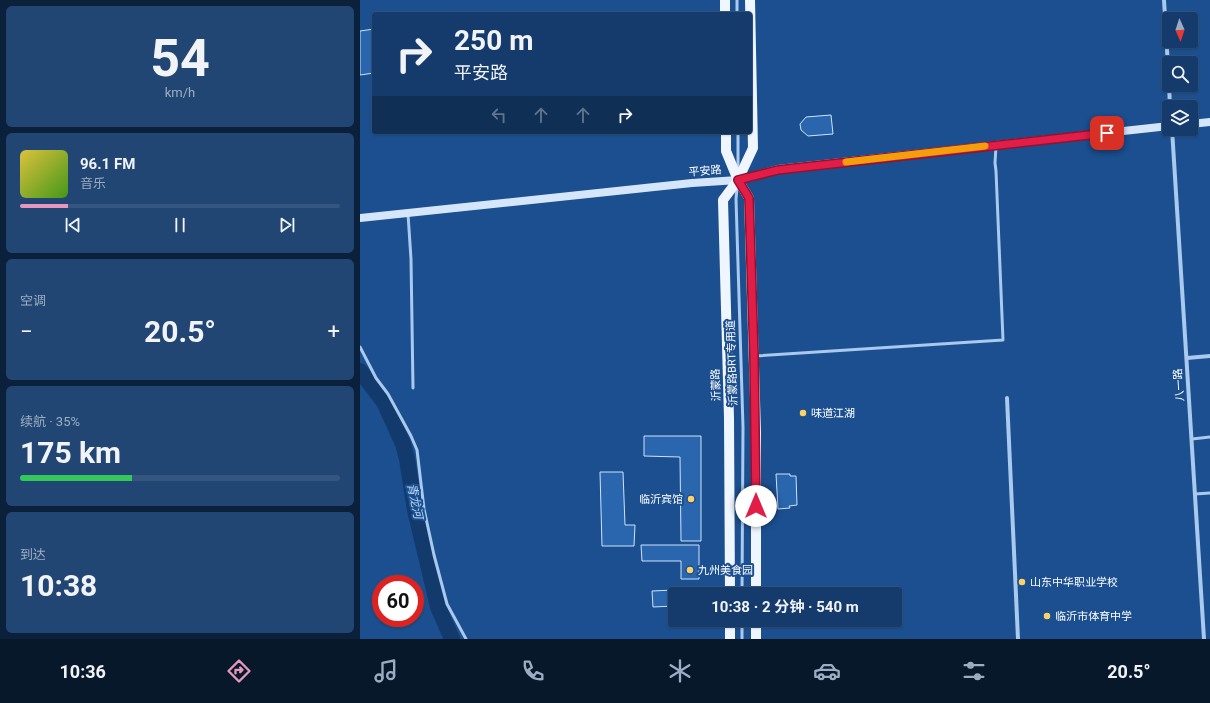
<!DOCTYPE html>
<html lang="zh">
<meta charset="utf-8">
<style>
body{margin:0;font-family:Roboto,"Noto Sans SC",sans-serif;background:#214673;color:#f1f3f6;height:100vh;display:flex;flex-direction:column;font-size:15px;white-space:nowrap}
*{box-sizing:border-box;margin:0}
p{font-size:13px;color:#9dadc1}
.icon{flex:none;width:22px;height:22px;fill:none;stroke:currentColor;stroke-width:2;stroke-linecap:round;stroke-linejoin:round}
.map{position:relative;flex:1;overflow:hidden}
.side{display:flex;flex-direction:column;gap:6px;padding:6px;background:#0b203b;width:360px}
.side>*{flex:none}
.guide{position:absolute;left:12px;top:12px;width:380px;height:122px;border-radius:4px;box-shadow:0 1px 3px #0004,0 0 0 1px #33557e;background:#143b6b;color:#f1f3f6;overflow:hidden}
.needle{width:26px;rotate:177deg}
.buttons{position:absolute;left:802px;top:12px;display:grid;gap:8px}
.buttons a{display:grid;place-items:center;width:36px;height:36px;border-radius:4px;background:#143b6b;box-shadow:0 1px 3px #0004,0 0 0 1px #33557e;font-size:20px}
.speed{position:absolute;left:12px;top:575px;display:flex;gap:8px;font-size:20px;font-weight:700;text-align:center}
.speed>*{display:grid;place-content:center;width:52px;height:52px;border-radius:50%;background:#143b6b;box-shadow:0 1px 3px #0004,0 0 0 1px #33557e;line-height:1}
.speed .limit{border:6px solid #d22;background:#fff;color:#111}
.pin{position:absolute;display:grid;place-items:center;width:34px;height:34px;color:#fff;margin:-17px;border-radius:8px;box-shadow:0 2px 6px #0006}
.me{position:absolute;width:44px;margin:-22px;rotate:0deg;stroke-linejoin:round;filter:drop-shadow(0 0 3px #0008)}
.turn{display:flex;align-items:center;gap:14px;height:84px;padding:0 16px;font-size:18px}
.turn .icon{width:52px;height:52px;stroke-width:2.5}
.turn b{display:block;font-size:28px;line-height:34px}
.lanes{display:flex;align-items:center;height:38px;padding:0 16px;background:#0003;justify-content:center;gap:20px;direction:ltr}
.lanes .off{opacity:.35}
.big{font-size:30px;font-weight:700;line-height:1.1}
.side .tile{flex:1;display:flex;flex-direction:column;justify-content:center;gap:6px;min-width:0;padding:0 14px;border-radius:6px;background:#214673}
.side .dial{align-items:center;gap:0}
.dial b{font-size:52px;line-height:1}
.song{display:flex;align-items:center;gap:12px}
.cover{width:48px;height:48px;border-radius:6px;background:linear-gradient(135deg,hsl(50 70% 55%),hsl(100 70% 35%))}
.played{height:4px;border-radius:2px;background:linear-gradient(90deg,#e797bd 15%,#33557e 15%)}
.keys{display:flex;justify-content:space-around;direction:ltr}
.heat{display:flex;justify-content:space-between;align-items:center;font-size:22px;direction:ltr}
.charge{height:6px;border-radius:3px;background:linear-gradient(90deg,#34c759 35%,#33557e 0)}
.trip{position:absolute;left:308px;top:587px;width:234px;height:40px;border-radius:4px;background:#143b6b;box-shadow:0 1px 3px #0004,0 0 0 1px #33557e;font-weight:700;line-height:40px;text-align:center}
.tab-bar{display:flex;height:64px;justify-content:space-around;align-items:center;background:#08182b;color:#9dadc1}
.tab-bar .icon{width:28px;height:28px}
.tab-bar .active{color:#e797bd}
.tab-bar b{font-size:18px;color:#f1f3f6}
main{display:flex;flex:1;min-height:0}
.map>svg:first-child{display:block}
.lines{fill:none;stroke-linecap:round;stroke-linejoin:round}
.river{stroke:#123a6d;stroke-width:16}
.building{fill:#2a66ad;stroke:#cfe3fa}
.lane{stroke:#a9c9ee;stroke-width:3}
.street{stroke:#a9c9ee;stroke-width:4}
.secondary{stroke:#d6e6fa;stroke-width:8}
.primary{stroke:#f0f6ff;stroke-width:10}
.route-casing{stroke:#92132f;stroke-width:10}
.route{stroke:#e11d48;stroke-width:7}
.slow{stroke:#f59e0b;stroke-width:7}
.poi-dot{fill:#ffd166;stroke:#1b4f8f;stroke-width:1.5}
.labels{text-anchor:middle;dominant-baseline:central;stroke-width:4;stroke-linejoin:round;paint-order:stroke}
.street-label{font-size:11px;fill:#fff;stroke:#1b4f8f}
.poi-label{font-size:11px;fill:#fff;stroke:#1b4f8f;text-anchor:start}
.water-label{font-size:12px;font-style:italic;fill:#b5d3f5;stroke:#1b4f8f}
</style>
<main>
<section class="side">
<div class="tile dial"><b>54</b><p>km/h</p></div>
<div class="tile">
<div class="song"><i class="cover"></i><div><b>96.1 FM</b><p>音乐</p></div></div>
<div class="played"></div>
<div class="keys"><svg class="icon" aria-label="previous" viewBox="0 0 24 24"><path d="M18 5L8 12l10 7zM5 5v14"/></svg><svg class="icon" aria-label="pause" viewBox="0 0 24 24"><path d="M8 5v14M16 5v14"/></svg><svg class="icon" aria-label="next" viewBox="0 0 24 24"><path d="M6 5l10 7-10 7zM19 5v14"/></svg></div>
</div>
<div class="tile"><p>空调</p>
<div class="heat"><a>−</a><b class="big">20.5°</b><a>+</a></div>
</div>
<div class="tile"><p>续航 · 35%</p><b class="big">175 km</b><div class="charge"></div></div>
<div class="tile"><p>到达</p><b class="big">10:38</b></div>
</section>
<div class="map">
<svg width="850" height="639" viewBox="0 0 850 639">
<rect width="100%" height="100%" fill="#1b4f8f"/>
<g class="lines">
<!-- river -->
<polyline class="river" points="0,371 24,402 43,444 47,459 55,510 78,607 92,639"/>
</g>
<!-- building -->
<g class="building">
<polygon points="14,29 14,73 0,75 0,31"/>
<polygon points="471,115 473,134 448,136 441,130 440,124 446,117"/>
<polygon points="284,436 341,436 341,541 321,541 320,457 284,456"/>
<polygon points="240,472 263,472 265,525 275,525 274,546 242,546"/>
<polygon points="416,474 430,474 430,476 436,476 437,505 429,506 430,508 418,509"/>
<polygon points="281,545 339,545 339,579 321,579 321,561 282,561"/>
<polygon points="335,589 336,594 315,594 315,606 293,607 292,591"/>
</g>
<g class="lines">
<!-- lane -->
<g class="lane">
<polyline points="377,0 377,14"/>
<polyline points="378,170 378,132"/>
<polyline points="377,188 376,199 383,427 382,594"/>
<polyline points="48,214 51,259 53,388"/>
<polyline points="0,347 16,378 28,394 51,436 57,450 64,509 74,555 87,604 106,639"/>
<polyline points="396,356 643,340 636,171 635,163 636,146"/>
<polyline points="832,439 850,437"/>
<polyline points="835,494 850,493"/>
<polyline points="382,639 382,620"/>
</g>
<!-- street -->
<g class="street">
<polyline points="804,0 809,83"/>
<polyline points="809,85 810,107"/>
<polyline points="812,129 844,639"/>
<polyline points="827,358 850,356"/>
<polyline points="647,398 658,639"/>
</g>
<!-- secondary -->
<g class="secondary">
<polyline points="831,124 850,122"/>
<polyline points="0,218 332,183 378,180 418,169 809,126"/>
</g>
<!-- primary -->
<g class="primary">
<polyline points="365,0 365,14"/>
<polyline points="366,132 366,151 378,180 389,198 396,433 396,594"/>
<polyline points="370,594 369,418 363,200 378,180 393,148 390,0"/>
<polyline points="370,620 370,639"/>
<polyline points="396,620 396,639"/>
</g>
</g>
<g class="lines">
<!-- route casing -->
<g class="route-casing">
<polyline id="route" points="396,506 394,356 389,198 378,180 418,170 747,133"/>
</g>
<!-- route -->
<use href="#route" class="route"/>
<!-- slow -->
<polyline class="slow" points="486,162 625,146"/>
</g>
<!-- markers -->
<g class="poi-dot">
<circle cx="443" cy="413" r="4"/>
<circle cx="331" cy="499" r="4"/>
<circle cx="330" cy="570" r="4"/>
<circle cx="662" cy="582" r="4"/>
<circle cx="687" cy="616" r="4"/>
</g>
<g class="labels">
<!-- street labels -->
<g class="street-label">
<text transform="translate(345 171) rotate(-4)">平安路</text>
<text transform="translate(372 363) rotate(-92)">沂蒙路BRT专用道</text>
<text transform="translate(356 385) rotate(-92)">沂蒙路</text>
<text transform="translate(819 385) rotate(-94)">八一路</text>
</g>
<!-- poi labels -->
<g class="poi-label">
<text x="451" y="413">味道江湖</text>
<text x="323" y="499" text-anchor="end">临沂宾馆</text>
<text x="338" y="570">九州美食园</text>
<text x="670" y="582">山东中华职业学校</text>
<text x="695" y="616">临沂市体育中学</text>
</g>
<!-- water labels -->
<g class="water-label">
<text transform="translate(55 501) rotate(78)">青龙河</text>
</g>
</g>
</svg>
<div class="buttons">
<a><svg class="needle" viewBox="-14 -14 28 28"><path d="M0-13l5 13h-10z" fill="#e53935"/><path d="M0 13l5-13h-10z" fill="#9dadc1"/></svg></a>
<a><svg class="icon" aria-label="search" viewBox="0 0 24 24"><circle cx="10" cy="10" r="6"/><path d="M15 15l6 6"/></svg></a>
<a><svg class="icon" aria-label="layers" viewBox="0 0 24 24"><path d="M12 4l9 5-9 5-9-5zM3 14l9 5 9-5"/></svg></a>
</div>
<div class="speed"><div class="limit">60</div></div>
<div class="pin" style="left:747px;top:133px;background:#d93025"><svg class="icon" aria-label="arrive" viewBox="0 0 24 24"><path d="M6 21V4h12l-3 4 3 4H6"/></svg></div>
<svg class="me" style="left:396px;top:506px" viewBox="-20 -20 40 40"><circle r="19" fill="#fff"/><path d="M0-13L10 11 0 6-10 11z" fill="#e11d48"/></svg>
<div class="trip">10:38 · 2 分钟 · 540 m</div>
<div class="guide">
<div class="turn"><svg class="icon" aria-label="right" viewBox="0 0 24 24"><path d="M7 20v-9h11M14 6l5 5-5 5"/></svg><div><b>250 m</b>平安路</div></div>
<div class="lanes"><svg class="icon off" aria-label="left" viewBox="0 0 24 24"><path d="M17 20v-9H6M10 6l-5 5 5 5"/></svg><svg class="icon off" aria-label="ahead" viewBox="0 0 24 24"><path d="M12 20V5M6 11l6-6 6 6"/></svg><svg class="icon off" aria-label="ahead" viewBox="0 0 24 24"><path d="M12 20V5M6 11l6-6 6 6"/></svg><svg class="icon" aria-label="right" viewBox="0 0 24 24"><path d="M7 20v-9h11M14 6l5 5-5 5"/></svg></div>
</div>
</div>
</main>
<nav class="tab-bar">
<b>10:36</b>
<svg class="icon active" aria-label="directions" viewBox="0 0 24 24"><path d="M12 3l9 9-9 9-9-9zM9 14v-3h6M13 9l2 2-2 2"/></svg>
<svg class="icon" aria-label="music" viewBox="0 0 24 24"><path d="M9 18V5l10-2v13"/><circle cx="6" cy="18" r="3"/><circle cx="16" cy="16" r="3"/></svg>
<svg class="icon" aria-label="phone" viewBox="0 0 24 24"><path d="M5 4h4l2 5-3 2q2 4 5 5l2-3 5 2v4C11 20 4 13 5 4z"/></svg>
<svg class="icon" aria-label="climate" viewBox="0 0 24 24"><path d="M12 3v18M4 7l16 10M4 17L20 7"/></svg>
<svg class="icon" aria-label="car" viewBox="0 0 24 24"><path d="M5 17H2v-5l4-1 3-4h7l3 4 3 1v5h-3M9 17h6M6 11h13"/><circle cx="7" cy="17" r="2"/><circle cx="17" cy="17" r="2"/></svg>
<svg class="icon" aria-label="filters" viewBox="0 0 24 24"><path d="M4 7h16M4 17h16"/><circle cx="9" cy="7" r="2"/><circle cx="15" cy="17" r="2"/></svg>
<b>20.5°</b>
</nav>
